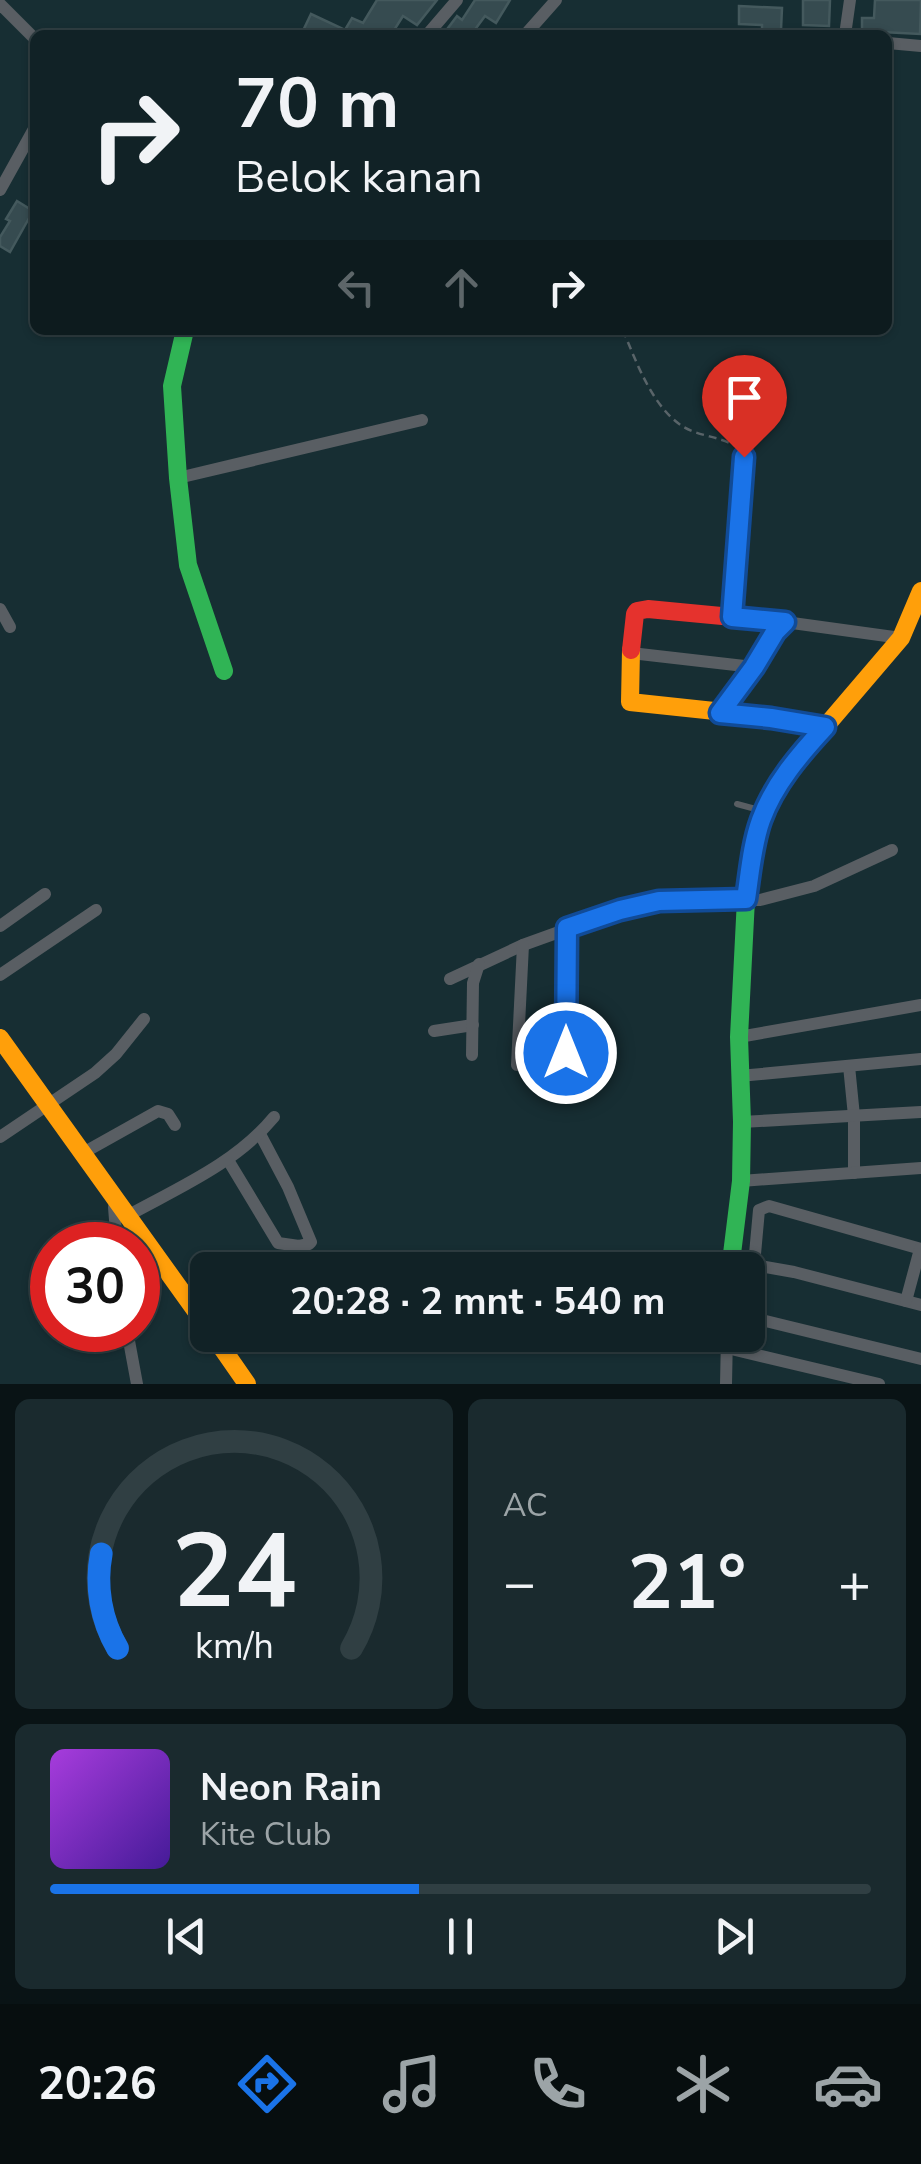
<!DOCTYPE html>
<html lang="id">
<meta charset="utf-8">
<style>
body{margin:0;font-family:"Nunito Sans",sans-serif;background:#1a2a2e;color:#f1f3f6;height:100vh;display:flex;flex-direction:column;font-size:38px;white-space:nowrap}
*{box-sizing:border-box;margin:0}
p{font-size:32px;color:#9ca4a7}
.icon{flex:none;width:55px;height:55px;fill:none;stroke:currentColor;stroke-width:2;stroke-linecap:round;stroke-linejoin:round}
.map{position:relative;height:1384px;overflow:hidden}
.drawer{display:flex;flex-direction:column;gap:15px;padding:15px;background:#091315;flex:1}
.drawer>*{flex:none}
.top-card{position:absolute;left:30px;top:30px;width:862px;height:305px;border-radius:15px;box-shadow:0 2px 8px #0004,0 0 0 2px #303f43;background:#112226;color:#f1f3f6;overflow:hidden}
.speed{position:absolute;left:30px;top:1222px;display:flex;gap:20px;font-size:50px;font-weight:700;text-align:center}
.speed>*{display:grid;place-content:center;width:130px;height:130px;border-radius:50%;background:#112226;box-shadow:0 2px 8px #0004,0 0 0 2px #303f43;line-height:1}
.speed .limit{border:15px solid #d22;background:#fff;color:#111}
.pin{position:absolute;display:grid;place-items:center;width:85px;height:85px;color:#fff;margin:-102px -42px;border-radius:50% 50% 50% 0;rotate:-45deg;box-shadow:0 0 10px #0007}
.pin .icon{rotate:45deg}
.me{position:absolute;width:110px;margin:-55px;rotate:0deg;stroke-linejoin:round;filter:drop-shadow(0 0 8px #0008)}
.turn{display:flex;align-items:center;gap:35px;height:210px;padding:0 40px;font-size:45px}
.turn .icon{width:130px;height:130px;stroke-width:2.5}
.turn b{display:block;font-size:70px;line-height:85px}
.lanes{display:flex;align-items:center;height:95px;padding:0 40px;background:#0003;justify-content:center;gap:50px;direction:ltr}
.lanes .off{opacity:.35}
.big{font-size:75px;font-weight:700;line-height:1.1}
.drawer .widget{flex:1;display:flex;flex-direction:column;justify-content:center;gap:15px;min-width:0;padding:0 35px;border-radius:15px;background:#1a2a2e}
.drawer .dial{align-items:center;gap:0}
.dial svg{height:260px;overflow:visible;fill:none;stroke:#303f43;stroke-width:7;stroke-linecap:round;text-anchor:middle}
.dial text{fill:#f1f3f6;stroke:none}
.song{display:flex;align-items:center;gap:30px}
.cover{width:120px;height:120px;border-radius:15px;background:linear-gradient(135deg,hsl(280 70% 55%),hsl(260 70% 35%))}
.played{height:10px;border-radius:5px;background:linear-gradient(90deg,#1a73e8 45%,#303f43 45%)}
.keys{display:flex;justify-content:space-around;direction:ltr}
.heat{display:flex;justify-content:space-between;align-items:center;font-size:55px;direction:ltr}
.drawer .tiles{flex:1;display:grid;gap:15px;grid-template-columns:1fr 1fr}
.widget:last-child{grid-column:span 2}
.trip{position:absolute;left:190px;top:1252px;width:575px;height:100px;border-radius:15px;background:#112226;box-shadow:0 2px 8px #0004,0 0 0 2px #303f43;font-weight:700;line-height:100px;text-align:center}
.tab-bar{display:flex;height:160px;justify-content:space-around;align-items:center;background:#070e0f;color:#9ca4a7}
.tab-bar .icon{width:70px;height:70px}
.tab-bar .selected{color:#1a73e8}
.tab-bar b{font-size:45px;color:#f1f3f6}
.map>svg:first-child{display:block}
.building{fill:#364b50;stroke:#44595d;stroke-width:2.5}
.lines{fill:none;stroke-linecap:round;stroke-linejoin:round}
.path{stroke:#596469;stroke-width:2.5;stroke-dasharray:8 5;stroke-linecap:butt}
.lane{stroke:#595e63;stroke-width:6}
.street{stroke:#595e63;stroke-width:12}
.fast{stroke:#30b455;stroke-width:18}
.slow{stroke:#ff9f0a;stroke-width:18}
.jam{stroke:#e5322d;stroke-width:18}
.route-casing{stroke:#114b97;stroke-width:25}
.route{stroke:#1a73e8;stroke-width:18}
</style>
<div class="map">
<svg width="921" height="1384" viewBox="0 0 921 1384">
<rect width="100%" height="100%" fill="#172e33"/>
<!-- building -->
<g class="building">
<polygon points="377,0 437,0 417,25 403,16 391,35 301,35 311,14 345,30 352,18 363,23"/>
<polygon points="475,0 510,0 496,23 485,16 471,35 458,35 448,28 457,16 462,20"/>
<polygon points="803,0 830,0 829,26 803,25"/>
<polygon points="875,0 921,0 920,34 862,31 862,18 874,18"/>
<polygon points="739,6 782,8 781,30 762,29 762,25 739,24"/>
<polygon points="17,201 33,211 10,252 0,246 0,237 10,221 6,219"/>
</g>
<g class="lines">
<!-- path -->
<path class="path" d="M 623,330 C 637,364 656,417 692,431 C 707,437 723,438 737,447"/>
<!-- lane -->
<polyline class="lane" points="737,804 763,811"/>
<!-- street -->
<g class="street">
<polyline points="0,4 35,39"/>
<polyline points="427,35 457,0"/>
<polyline points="525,35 556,0"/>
<polyline points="845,35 850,0"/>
<polyline points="888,43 921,46"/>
<polyline points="0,190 35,127"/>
<polyline points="178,478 422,420"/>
<polyline points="0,609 10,627"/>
<polyline points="732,617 744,457"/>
<polyline points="785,622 901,638"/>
<polyline points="631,653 753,667"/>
<polyline points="0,926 45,894"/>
<polyline points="0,975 96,910"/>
<polyline points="450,979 523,945 620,910 659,901 760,900 814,886 892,850"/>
<polyline points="434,1031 473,1025"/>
<polyline points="739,1037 921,1005"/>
<polyline points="566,1053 567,928"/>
<polyline points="472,1055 473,983 479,964"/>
<polyline points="517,1065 523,945"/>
<polyline points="849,1066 854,1116 854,1173"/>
<polyline points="739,1076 921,1059"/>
<polyline points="742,1122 921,1112"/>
<polyline points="0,1137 95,1073 116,1054 144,1019"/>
<polyline points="83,1153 158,1111 168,1114 175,1125"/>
<polyline points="228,1160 278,1243 299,1246 309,1244 311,1242 288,1187 260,1134"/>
<polyline points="741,1181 921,1168"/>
<polyline points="114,1207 117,1245"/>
<path d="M 129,1215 C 180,1187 236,1163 274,1117"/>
<polyline points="921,1249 769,1206 759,1210 754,1265 794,1272 921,1305"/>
<polyline points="730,1261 754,1265 748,1309"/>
<polyline points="906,1301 920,1249"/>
<polyline points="748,1314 753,1318 921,1359"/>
<polyline points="127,1330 137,1384"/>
<polyline points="727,1348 879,1384"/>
<polyline points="726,1384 727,1335"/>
</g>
<!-- fast -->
<g class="fast">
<polyline points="185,330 172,386 178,478 188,565 224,671"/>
<polyline points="730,1270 741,1181 742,1122 739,1037 746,899 754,845 765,812 795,760 825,727"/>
</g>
<!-- slow -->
<g class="slow">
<polyline points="631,650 630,702 771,717 825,727 901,638 921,591"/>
<polyline points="0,1038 208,1328"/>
<polyline points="213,1335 247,1384"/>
</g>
<!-- jam -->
<polyline class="jam" points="631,650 635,614 637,611 648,609 785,622 775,632 720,713"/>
</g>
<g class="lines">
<!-- route casing -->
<g class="route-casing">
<path id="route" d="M 566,1053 L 567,928 L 620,910 L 659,901 L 746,899 C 750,873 752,845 761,820 C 774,784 800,754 825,727 L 771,718 L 720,713 L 754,667 L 775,632 L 785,622 L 732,617 L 744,457"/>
</g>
<!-- route -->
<use href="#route" class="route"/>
</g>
</svg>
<div class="speed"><div class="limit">30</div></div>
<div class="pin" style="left:744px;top:457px;background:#d93025"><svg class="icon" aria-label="arrive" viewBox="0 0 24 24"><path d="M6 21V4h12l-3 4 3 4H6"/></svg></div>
<svg class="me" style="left:566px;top:1053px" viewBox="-20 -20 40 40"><circle r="17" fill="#1a73e8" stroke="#fff" stroke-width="3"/><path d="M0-11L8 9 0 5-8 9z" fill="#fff"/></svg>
<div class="trip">20:28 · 2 mnt · 540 m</div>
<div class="top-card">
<div class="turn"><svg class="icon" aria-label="right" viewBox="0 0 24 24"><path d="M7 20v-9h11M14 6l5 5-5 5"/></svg><div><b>70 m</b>Belok kanan</div></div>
<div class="lanes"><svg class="icon off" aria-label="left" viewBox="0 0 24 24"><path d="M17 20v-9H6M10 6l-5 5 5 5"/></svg><svg class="icon off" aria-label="ahead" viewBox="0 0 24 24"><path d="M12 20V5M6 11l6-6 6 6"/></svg><svg class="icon" aria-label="right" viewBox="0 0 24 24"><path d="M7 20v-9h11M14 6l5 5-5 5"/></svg></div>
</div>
</div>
<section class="drawer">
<div class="tiles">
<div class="widget dial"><svg viewBox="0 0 100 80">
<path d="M14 69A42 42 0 1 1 86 69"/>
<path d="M14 69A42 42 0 0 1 9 40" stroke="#1a73e8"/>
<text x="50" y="56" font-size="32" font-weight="700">24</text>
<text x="50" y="72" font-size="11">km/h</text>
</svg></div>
<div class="widget"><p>AC</p>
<div class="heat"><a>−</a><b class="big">21°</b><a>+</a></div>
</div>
<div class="widget">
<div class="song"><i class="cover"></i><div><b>Neon Rain</b><p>Kite Club</p></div></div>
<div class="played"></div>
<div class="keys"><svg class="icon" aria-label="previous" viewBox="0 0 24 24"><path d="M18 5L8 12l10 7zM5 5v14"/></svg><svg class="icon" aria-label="pause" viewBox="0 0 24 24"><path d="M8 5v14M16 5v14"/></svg><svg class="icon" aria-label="next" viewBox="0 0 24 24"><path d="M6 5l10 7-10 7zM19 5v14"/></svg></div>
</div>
</div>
</section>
<nav class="tab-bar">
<b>20:26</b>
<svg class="icon selected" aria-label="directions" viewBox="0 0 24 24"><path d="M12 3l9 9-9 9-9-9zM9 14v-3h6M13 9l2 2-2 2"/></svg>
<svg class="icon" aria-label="music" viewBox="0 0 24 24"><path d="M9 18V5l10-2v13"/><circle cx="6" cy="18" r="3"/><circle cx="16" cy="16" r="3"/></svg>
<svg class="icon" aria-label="phone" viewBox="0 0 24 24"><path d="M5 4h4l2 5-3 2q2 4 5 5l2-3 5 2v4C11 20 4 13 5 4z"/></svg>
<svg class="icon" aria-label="climate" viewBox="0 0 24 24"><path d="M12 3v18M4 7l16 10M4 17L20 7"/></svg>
<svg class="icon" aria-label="car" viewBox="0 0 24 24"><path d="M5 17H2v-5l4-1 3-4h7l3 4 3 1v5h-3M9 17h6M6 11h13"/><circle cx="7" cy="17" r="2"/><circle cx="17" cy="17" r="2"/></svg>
</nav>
